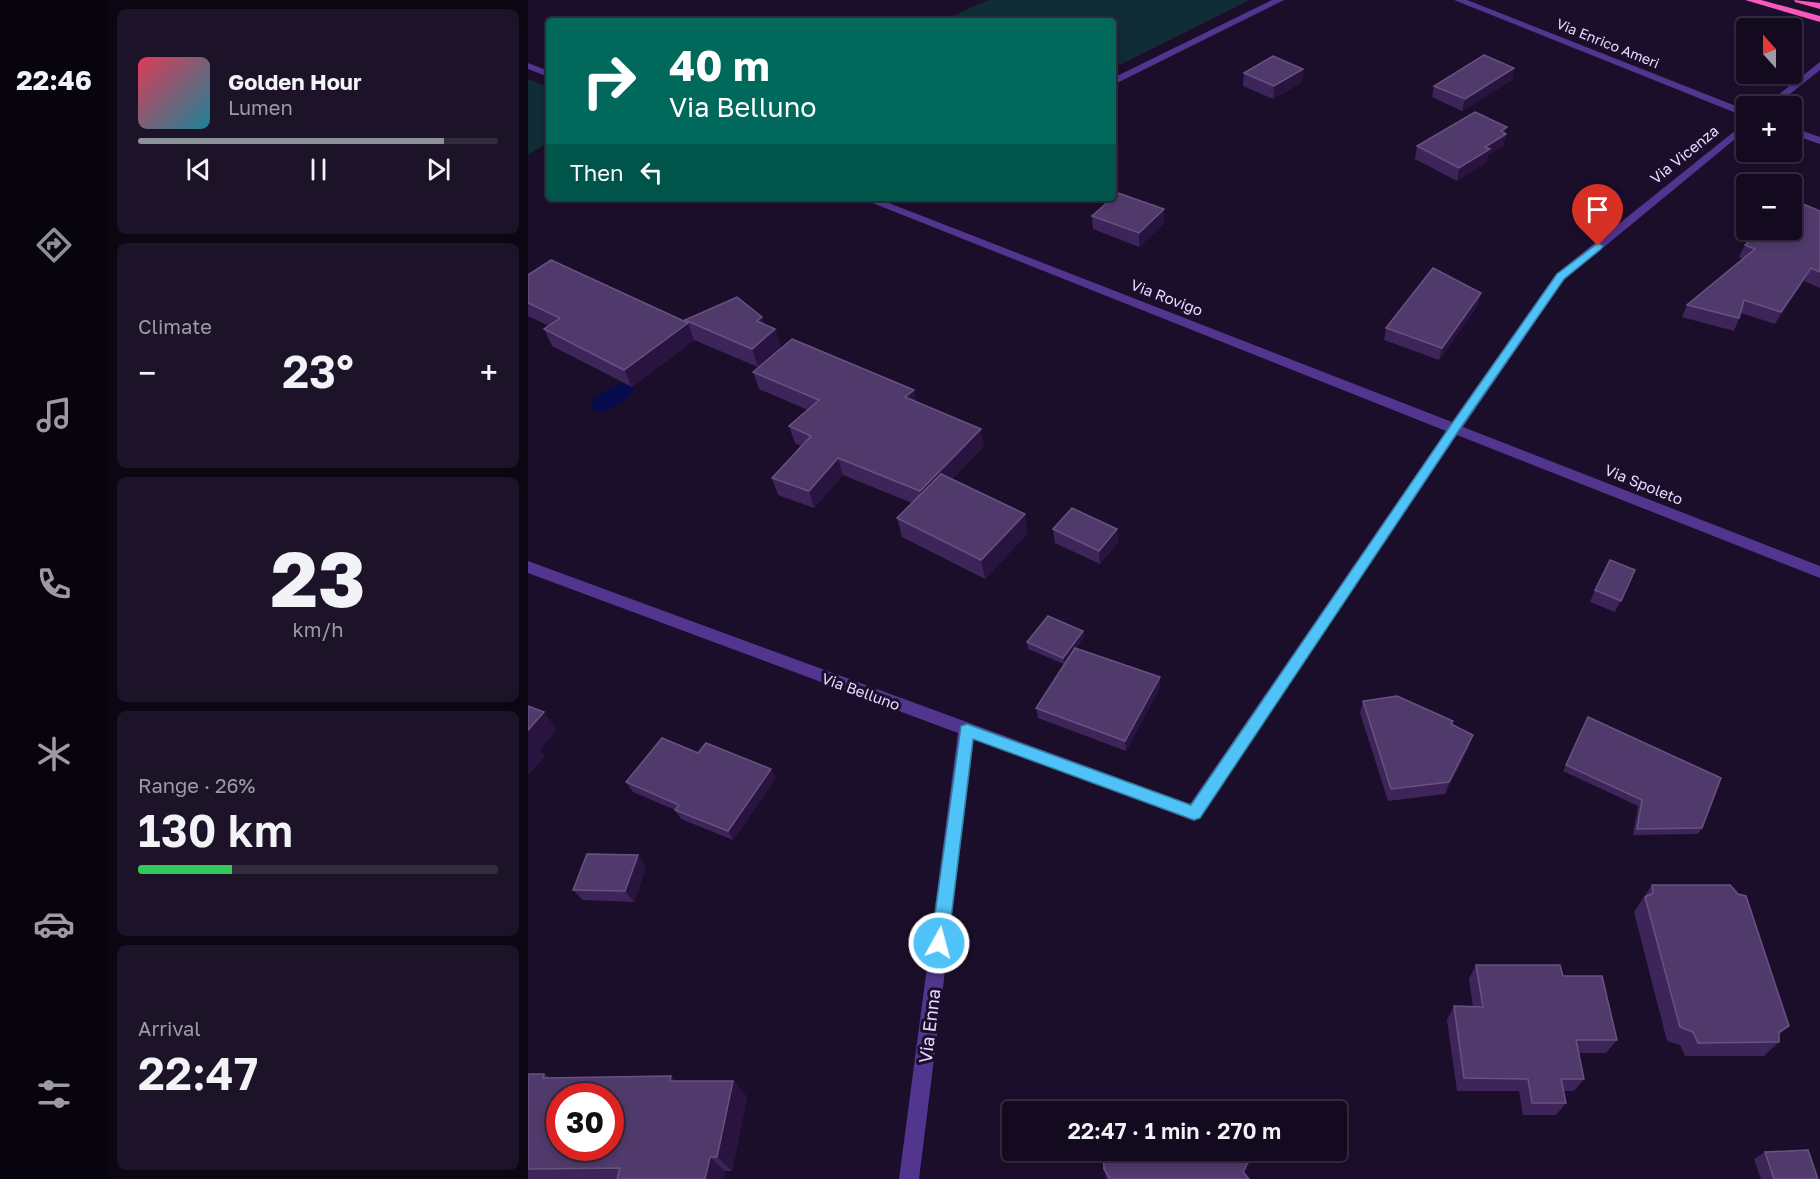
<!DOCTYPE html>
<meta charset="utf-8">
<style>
body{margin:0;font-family:"Golos Text",sans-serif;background:#1d1329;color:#f1f3f6;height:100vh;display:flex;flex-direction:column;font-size:22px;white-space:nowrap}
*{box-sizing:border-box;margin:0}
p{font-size:20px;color:#9d9aa5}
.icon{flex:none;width:33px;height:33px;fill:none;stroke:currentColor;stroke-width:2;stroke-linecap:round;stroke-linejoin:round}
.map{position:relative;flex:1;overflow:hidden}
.side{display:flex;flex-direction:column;gap:9px;padding:9px;background:#0b0612;width:420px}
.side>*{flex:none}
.banner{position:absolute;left:18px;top:18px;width:570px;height:183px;border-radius:6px;box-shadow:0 3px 9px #0003,0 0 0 2px #332b3e;background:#00695c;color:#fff;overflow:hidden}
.needle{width:39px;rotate:339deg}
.tools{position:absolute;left:1208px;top:18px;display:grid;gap:12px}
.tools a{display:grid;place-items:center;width:66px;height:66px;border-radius:6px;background:#140a20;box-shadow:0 3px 9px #0003,0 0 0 2px #332b3e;font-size:30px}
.speed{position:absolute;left:18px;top:1083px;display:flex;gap:12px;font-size:30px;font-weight:700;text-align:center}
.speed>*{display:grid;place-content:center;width:78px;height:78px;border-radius:50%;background:#140a20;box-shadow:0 3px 9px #0003,0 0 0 2px #332b3e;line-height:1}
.speed .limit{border:9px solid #d22;background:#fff;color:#111}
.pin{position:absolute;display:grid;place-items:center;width:51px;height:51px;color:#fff;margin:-62px -26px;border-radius:50% 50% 50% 0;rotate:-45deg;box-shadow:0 0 6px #0007}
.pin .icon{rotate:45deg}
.me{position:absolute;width:66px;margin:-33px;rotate:7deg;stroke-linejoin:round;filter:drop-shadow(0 0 4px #0008)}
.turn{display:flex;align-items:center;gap:21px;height:126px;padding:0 24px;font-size:27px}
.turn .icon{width:78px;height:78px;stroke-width:2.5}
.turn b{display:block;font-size:42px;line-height:51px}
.then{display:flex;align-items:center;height:57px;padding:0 24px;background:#0003;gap:12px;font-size:22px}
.big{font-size:45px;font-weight:600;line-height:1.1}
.side .tile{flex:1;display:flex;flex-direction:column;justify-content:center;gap:9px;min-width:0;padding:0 21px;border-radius:9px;background:#1d1329}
.side .dial{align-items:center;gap:0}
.dial b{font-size:78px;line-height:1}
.song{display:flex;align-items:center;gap:18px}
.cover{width:72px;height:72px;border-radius:9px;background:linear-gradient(135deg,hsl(350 70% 55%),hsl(190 70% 35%))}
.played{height:6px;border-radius:3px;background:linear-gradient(90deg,#8c9099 85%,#332b3e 85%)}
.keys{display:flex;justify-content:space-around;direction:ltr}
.heat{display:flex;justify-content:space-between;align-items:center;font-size:33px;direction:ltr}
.charge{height:9px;border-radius:4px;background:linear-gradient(90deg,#34c759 26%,#332b3e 0)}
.trip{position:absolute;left:474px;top:1101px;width:345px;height:60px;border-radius:6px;background:#140a20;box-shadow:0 3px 9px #0003,0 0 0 2px #332b3e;font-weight:600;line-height:60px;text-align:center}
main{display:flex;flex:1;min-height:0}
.tabs{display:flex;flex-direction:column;width:108px;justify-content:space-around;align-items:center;background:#08040d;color:#9d9aa5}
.tabs .icon{width:42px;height:42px}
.tabs .active{color:#8c9099}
.tabs b{font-size:27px;color:#f1f3f6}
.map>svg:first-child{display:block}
.green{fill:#102c35}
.water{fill:#060c4c}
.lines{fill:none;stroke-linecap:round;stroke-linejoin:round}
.minor{fill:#51358e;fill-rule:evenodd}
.trunk{fill:#f759ba;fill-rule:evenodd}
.wall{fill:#3e2559}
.shaded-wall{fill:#28143f}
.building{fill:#50396b;stroke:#685282;stroke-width:1.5;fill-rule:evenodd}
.route{fill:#4fc3f7;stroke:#337fa1;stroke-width:1.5}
.labels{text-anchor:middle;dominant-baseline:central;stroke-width:6;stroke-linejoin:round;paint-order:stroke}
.far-street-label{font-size:14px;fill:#e7d8ff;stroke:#1b0e2b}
.street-label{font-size:15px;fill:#e7d8ff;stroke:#1b0e2b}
.near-street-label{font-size:18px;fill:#e7d8ff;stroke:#1b0e2b}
</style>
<main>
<nav class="tabs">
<b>22:46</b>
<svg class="icon active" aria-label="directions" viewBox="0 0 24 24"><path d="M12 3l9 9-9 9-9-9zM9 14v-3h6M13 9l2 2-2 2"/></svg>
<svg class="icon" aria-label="music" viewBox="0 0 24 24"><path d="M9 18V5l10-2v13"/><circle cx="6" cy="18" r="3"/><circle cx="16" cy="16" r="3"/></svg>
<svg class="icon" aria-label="phone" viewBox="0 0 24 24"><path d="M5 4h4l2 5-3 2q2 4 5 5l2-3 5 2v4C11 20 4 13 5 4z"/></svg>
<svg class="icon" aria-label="climate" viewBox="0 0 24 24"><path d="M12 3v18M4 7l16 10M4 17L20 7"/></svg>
<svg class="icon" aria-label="car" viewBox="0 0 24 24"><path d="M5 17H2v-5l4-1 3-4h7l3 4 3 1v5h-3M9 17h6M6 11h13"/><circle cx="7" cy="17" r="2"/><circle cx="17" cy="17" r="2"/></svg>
<svg class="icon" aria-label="filters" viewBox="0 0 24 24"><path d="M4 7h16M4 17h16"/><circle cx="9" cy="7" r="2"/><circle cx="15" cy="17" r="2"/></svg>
</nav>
<section class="side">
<div class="tile">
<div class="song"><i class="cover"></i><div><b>Golden Hour</b><p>Lumen</p></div></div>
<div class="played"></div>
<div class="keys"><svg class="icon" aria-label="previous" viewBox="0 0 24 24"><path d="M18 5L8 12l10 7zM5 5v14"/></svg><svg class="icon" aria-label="pause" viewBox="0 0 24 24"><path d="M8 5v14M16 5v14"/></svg><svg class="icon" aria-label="next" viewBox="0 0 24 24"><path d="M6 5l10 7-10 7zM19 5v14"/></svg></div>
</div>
<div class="tile"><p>Climate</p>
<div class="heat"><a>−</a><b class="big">23°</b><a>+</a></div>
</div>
<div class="tile dial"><b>23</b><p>km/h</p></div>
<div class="tile"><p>Range · 26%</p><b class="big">130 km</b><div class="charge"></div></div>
<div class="tile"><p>Arrival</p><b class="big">22:47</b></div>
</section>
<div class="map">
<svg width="1292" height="1179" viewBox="0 0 1292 1179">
<rect width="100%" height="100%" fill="#1b0e2b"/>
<!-- green -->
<g class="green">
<polygon points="460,0 721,0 585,68 585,21 413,21"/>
<polygon points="0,79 21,87 21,142 0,155"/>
</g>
<!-- water -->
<g class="water">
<polygon points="1078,185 1095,192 1073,210 1056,202"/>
<path d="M 97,383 L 105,387 L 106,391 C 101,398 83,409 75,412 L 65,411 L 64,402 C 70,395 87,384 97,383 Z"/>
</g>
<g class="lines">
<!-- minor -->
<g class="minor">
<polygon points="744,0 756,0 585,85 585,78"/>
<polygon points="926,0 939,0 1218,110 1218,117"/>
<polygon points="1292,62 1292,70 1247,106 1236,106"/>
<polygon points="0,63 21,71 21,77 0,69"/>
<polygon points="1218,122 1218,130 1036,280 935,427 1292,566 1292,578 929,435 672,818 666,821 446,739 391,1179 371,1179 430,733 0,573 0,561 662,804 918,431 332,198 348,198 924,422 1028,274"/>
<polygon points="1263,127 1292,137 1292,144 1263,134"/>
</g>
<!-- trunk -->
<g class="trunk">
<polygon points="1217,0 1233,0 1292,16 1292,22"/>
<polygon points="1266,0 1292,3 1292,9 1267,2"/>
</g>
</g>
<!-- wall -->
<g class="wall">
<polygon points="986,68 984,80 934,111 904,97 906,86"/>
<polygon points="775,69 774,82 745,99 715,86 716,73"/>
<polygon points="978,134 975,146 960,155 959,162 929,181 887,159 889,146"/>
<polygon points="636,209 636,223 611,247 565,229 564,216"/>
<polygon points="1292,211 1292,288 1276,281 1247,324 1213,313 1206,331 1154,317 1159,305 1215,259 1211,257 1217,245"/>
<polygon points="0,275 157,322 157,320 236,325 247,329 253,348 232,365 386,390 388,402 456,446 424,479 497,514 499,534 457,579 374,537 369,518 384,503 315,475 286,508 250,495 244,478 273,446 267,443 261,426 280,410 231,389 225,372 230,367 166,340 104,387 24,346 16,329 21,326 0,316"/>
<polygon points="950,305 911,360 856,340 858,328"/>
<polygon points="525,529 589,529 590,542 572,564 527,543"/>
<polygon points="1107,570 1087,612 1062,602 1067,590"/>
<polygon points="555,631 556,637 548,648 632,687 598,751 510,718 508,708 542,656 536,664 500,649 499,642"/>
<polygon points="835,701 925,721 924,725 941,747 917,794 860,801 832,713"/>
<polygon points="1060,717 1174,828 1170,834 1105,835 1110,806 1035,771"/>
<polygon points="170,753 248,778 205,840 153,819 147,810 105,792 98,782"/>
<polygon points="118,866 106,902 55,900 45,890"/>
<polygon points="1124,885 1261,1026 1251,1035 1251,1042 1236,1056 1157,1056 1152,1045 1139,1041 1106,912"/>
<polygon points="948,965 1035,976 1089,1040 1078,1053 1050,1053 1056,1079 1046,1091 1036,1091 1038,1103 1028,1115 995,1115 991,1091 929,1091 919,1020 926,1006 945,1007 941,979"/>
<polygon points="0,1074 16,1074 22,1078 143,1076 148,1081 205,1081 219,1097 204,1171 197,1171 196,1179 0,1179"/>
<polygon points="623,1152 718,1174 721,1179 578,1179 576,1169"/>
<polygon points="1237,1152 1290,1179 1233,1179 1226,1159"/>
</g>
<!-- shaded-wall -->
<g class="shaded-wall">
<polygon points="986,68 984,80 934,111 937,99"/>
<polygon points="775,69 774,82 745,99 746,86"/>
<polygon points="979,127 975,146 960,155 959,162 929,181 931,168 957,147 973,131"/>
<polygon points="636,209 636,223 611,247 611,233"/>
<polygon points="1283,268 1276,281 1247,324 1253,312"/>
<polygon points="953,293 950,305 911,360 914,348"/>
<polygon points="234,317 240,335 247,329 253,348 230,367 224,349 229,321"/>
<polygon points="160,323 166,340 104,387 96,370"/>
<polygon points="386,390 390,407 377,397"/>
<polygon points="453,429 456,446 396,508 392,491"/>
<polygon points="310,458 315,475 286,508 281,491"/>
<polygon points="497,514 499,534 457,579 453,560"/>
<polygon points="589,529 590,542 572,564 571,551"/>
<polygon points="555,631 556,637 536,664 535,658"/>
<polygon points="632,677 632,687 598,751 597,741"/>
<polygon points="16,712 29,730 12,750 17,757 0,775 0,730"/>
<polygon points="945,735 941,747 917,794 921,782"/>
<polygon points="243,769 248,778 205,840 200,831"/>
<polygon points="110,855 118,866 106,902 97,891"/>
<polygon points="143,1076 159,1092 142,1081"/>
<polygon points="205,1081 219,1097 204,1171 189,1157"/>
<polygon points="726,1150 729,1150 715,1179 715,1172"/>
<polygon points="182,1157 197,1171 196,1179 177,1179"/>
</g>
<!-- building -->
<g class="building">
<polygon points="956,55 986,68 937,99 906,86"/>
<polygon points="745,56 775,69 746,86 716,73"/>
<polygon points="947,112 979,127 973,131 978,134 957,147 962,149 931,168 889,146"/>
<polygon points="590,193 636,209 611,233 564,216"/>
<polygon points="1263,199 1292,211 1292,272 1283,268 1253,312 1216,300 1211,318 1159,305 1227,249 1217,245 1232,230 1263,230"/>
<polygon points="23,260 160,323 96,370 16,329 32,318 0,303 0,275"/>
<polygon points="905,268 953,293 914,348 858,328"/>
<polygon points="209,297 234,317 229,321 247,329 224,349 157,320"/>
<polygon points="264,339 386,390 377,397 453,429 392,491 310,458 281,491 244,478 283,436 261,426 291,400 225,372"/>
<polygon points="413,474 497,514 453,560 369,518"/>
<polygon points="544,508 589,529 571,551 525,529"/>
<polygon points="1082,560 1107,570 1093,601 1067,590"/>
<polygon points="520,616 555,631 535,658 499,642"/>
<polygon points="547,648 632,677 597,741 508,708"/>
<polygon points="869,696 925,721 923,724 945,735 921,782 863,789 835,701"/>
<polygon points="0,706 16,712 0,730"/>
<polygon points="1060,717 1193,778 1174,828 1109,829 1114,800 1038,765"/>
<polygon points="134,738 170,753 178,743 243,769 200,831 147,810 151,805 98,782"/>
<polygon points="59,854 110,855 97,891 45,890"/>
<polygon points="1124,885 1202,885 1210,894 1218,896 1261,1026 1251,1032 1251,1042 1170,1043 1165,1032 1152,1027 1117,897 1125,893"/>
<polygon points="948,965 1032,965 1035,976 1074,976 1089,1040 1048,1040 1056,1079 1033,1079 1038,1103 1004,1103 1000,1079 936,1078 926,1006 955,1007"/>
<path d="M 0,1074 L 16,1074 L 15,1078 L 143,1076 L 142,1081 L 205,1081 L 189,1157 L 182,1157 L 177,1179 L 89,1179 L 92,1168 L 0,1169 ZM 32,1096 L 82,1096 L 82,1148 L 32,1148 Z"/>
<polygon points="578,1150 620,1150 623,1152 625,1150 726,1150 715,1172 721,1179 582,1179 576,1169 575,1156"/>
<polygon points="1280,1150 1290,1179 1246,1179 1237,1152"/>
</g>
<!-- route -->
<polygon class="route" points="1070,243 1075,246 1073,249 1036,279 931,430 672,818 666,820 445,739 420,943 417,948 411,951 405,948 403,943 433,726 439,724 663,805 923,425 1029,274"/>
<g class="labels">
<!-- far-street labels -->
<g class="far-street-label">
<text transform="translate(1080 43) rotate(22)">Via Enrico Ameri</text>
</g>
<!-- street labels -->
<g class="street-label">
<text transform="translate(1156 154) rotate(-39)">Via Vicenza</text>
<text transform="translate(639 297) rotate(21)">Via Rovigo</text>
<text transform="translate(1116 484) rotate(22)">Via Spoleto</text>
<text transform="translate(333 691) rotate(20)">Via Belluno</text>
</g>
<!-- near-street labels -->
<g class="near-street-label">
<text transform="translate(401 1026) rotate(-83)">Via Enna</text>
</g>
</g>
</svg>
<div class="tools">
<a><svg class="needle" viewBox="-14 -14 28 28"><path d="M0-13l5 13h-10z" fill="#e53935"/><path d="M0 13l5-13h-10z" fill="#9d9aa5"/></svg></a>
<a>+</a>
<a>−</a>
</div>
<div class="speed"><div class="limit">30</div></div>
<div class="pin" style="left:1070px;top:246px;background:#d93025"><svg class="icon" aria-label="arrive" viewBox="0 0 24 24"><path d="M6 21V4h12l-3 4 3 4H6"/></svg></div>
<svg class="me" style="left:411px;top:943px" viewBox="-20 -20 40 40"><circle r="17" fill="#4fc3f7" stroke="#fff" stroke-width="3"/><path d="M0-11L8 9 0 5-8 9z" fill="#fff"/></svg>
<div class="trip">22:47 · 1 min · 270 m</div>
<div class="banner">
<div class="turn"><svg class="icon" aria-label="right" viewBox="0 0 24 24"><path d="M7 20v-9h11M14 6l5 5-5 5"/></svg><div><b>40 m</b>Via Belluno</div></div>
<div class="then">Then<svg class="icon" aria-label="left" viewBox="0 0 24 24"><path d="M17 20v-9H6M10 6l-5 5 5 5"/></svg></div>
</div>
</div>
</main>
